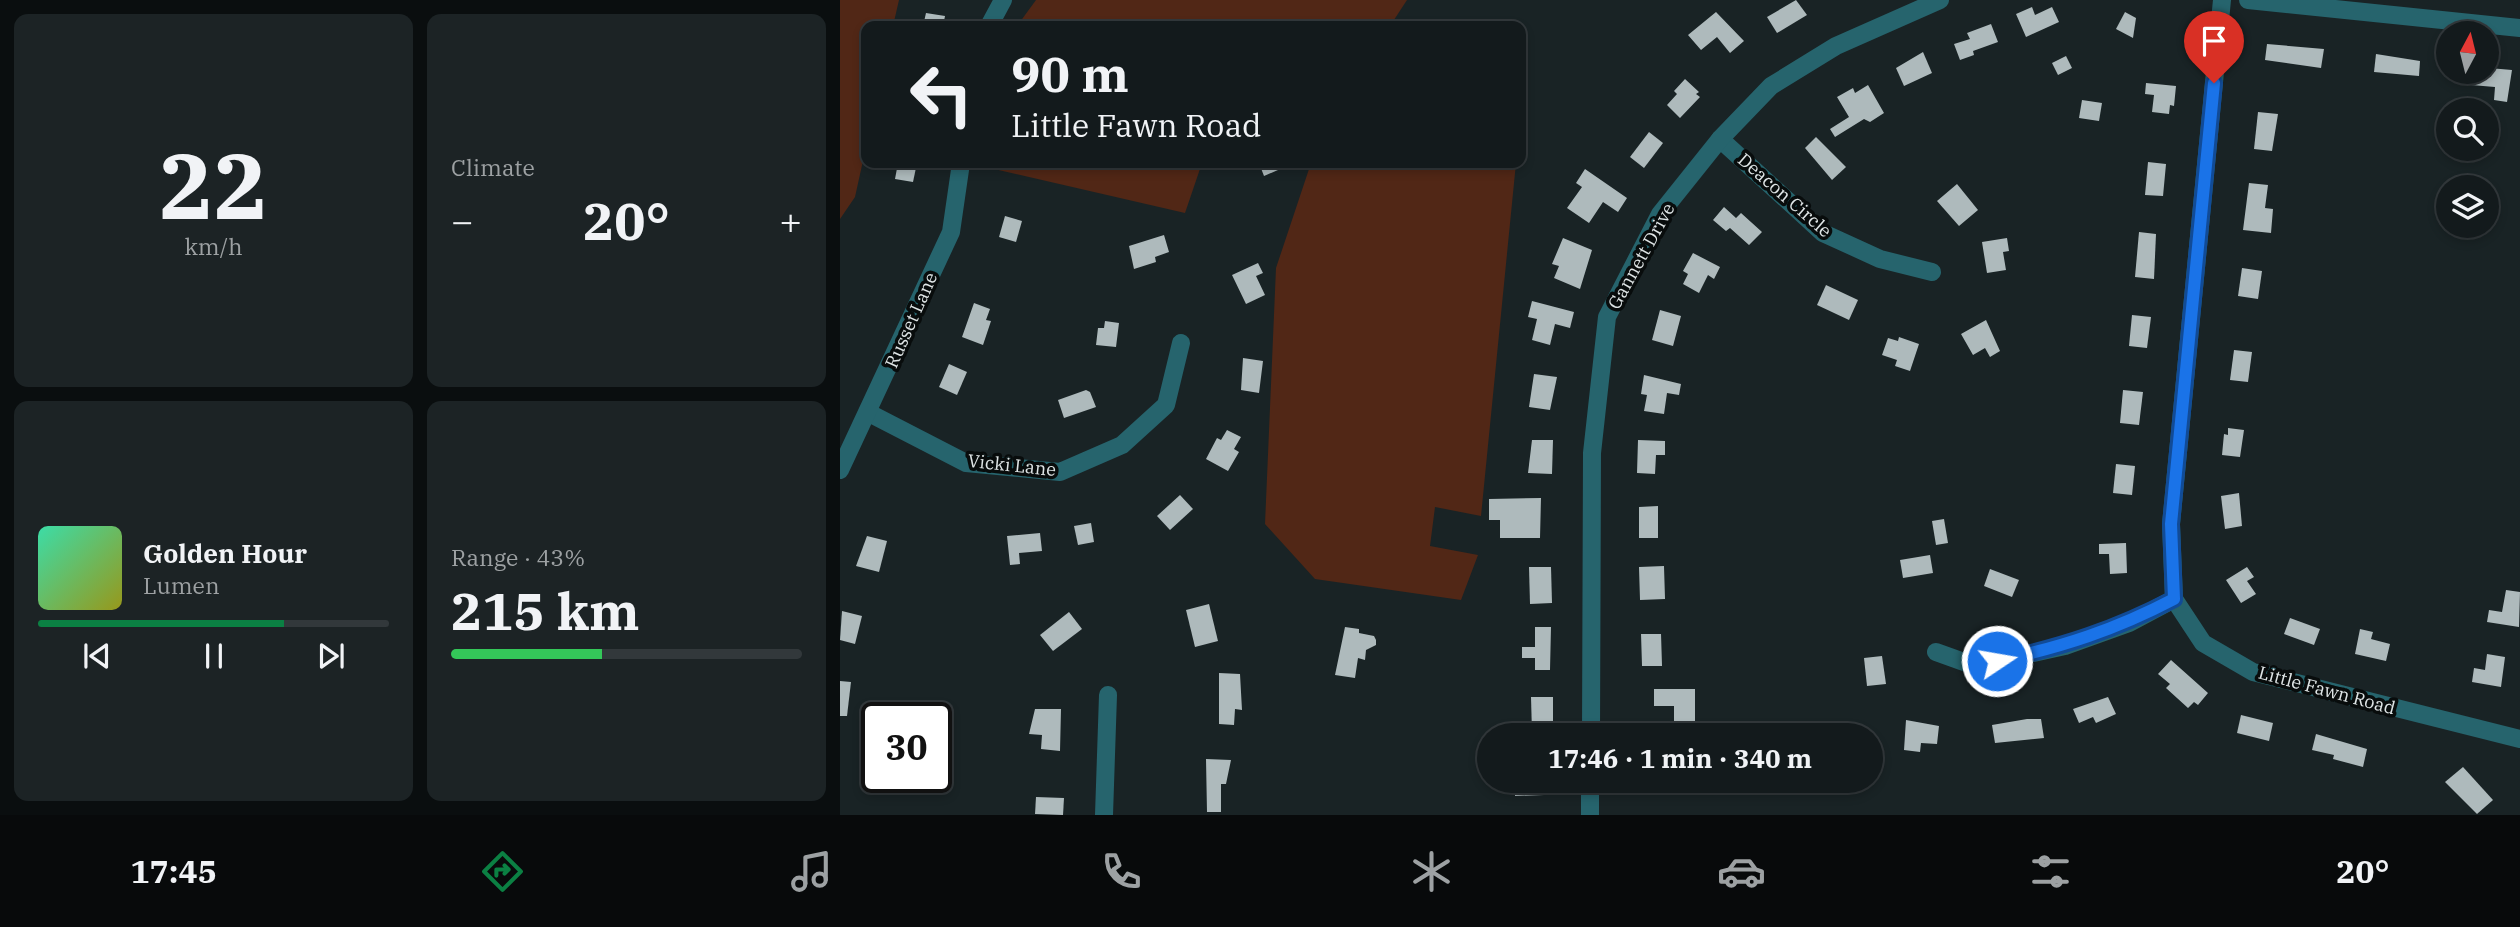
<!DOCTYPE html>
<meta charset="utf-8">
<style>
body{margin:0;font-family:"IBM Plex Serif",serif;background:#1c2325;color:#f1f3f6;height:100vh;display:flex;flex-direction:column;font-size:26px;white-space:nowrap}
*{box-sizing:border-box;margin:0}
p{font-size:23px;color:#9da1a3}
.icon{flex:none;width:38px;height:38px;fill:none;stroke:currentColor;stroke-width:2;stroke-linecap:round;stroke-linejoin:round}
.map{position:relative;flex:1;overflow:hidden}
.sheet{display:flex;flex-direction:column;gap:14px;padding:14px;background:#0a0e0f;width:840px}
.sheet>*{flex:none}
.top-card{position:absolute;left:21px;top:21px;width:665px;height:147px;border-radius:14px;box-shadow:0 4px 10px #0003,0 0 0 2px #32383b;background:#131a1c;color:#f1f3f6;overflow:hidden}
.needle{width:46px;rotate:7deg}
.fabs{position:absolute;left:1596px;top:21px;display:grid;gap:14px}
.fabs a{display:grid;place-items:center;width:63px;height:63px;border-radius:50%;background:#131a1c;box-shadow:0 4px 10px #0003,0 0 0 2px #32383b;font-size:35px}
.speed{position:absolute;left:21px;top:702px;display:flex;gap:14px;font-size:35px;font-weight:700;text-align:center}
.speed>*{display:grid;place-content:center;width:91px;height:91px;border-radius:50%;background:#131a1c;box-shadow:0 4px 10px #0003,0 0 0 2px #32383b;line-height:1}
.speed .limit{border:4px solid #111;border-radius:10px;background:#fff;color:#111}
.pin{position:absolute;display:grid;place-items:center;width:60px;height:60px;color:#fff;margin:-72px -30px;border-radius:50% 50% 50% 0;rotate:-45deg;box-shadow:0 0 7px #0007}
.pin .icon{rotate:45deg}
.me{position:absolute;width:77px;margin:-38px;rotate:78deg;stroke-linejoin:round;filter:drop-shadow(0 0 5px #0008)}
.turn{display:flex;align-items:center;gap:24px;height:147px;padding:0 35px;font-size:32px}
.turn .icon{width:91px;height:91px;stroke-width:2.5}
.turn b{display:block;font-size:49px;line-height:60px}
.big{font-size:52px;font-weight:700;line-height:1.1}
.sheet .card{flex:1;display:flex;flex-direction:column;justify-content:center;gap:10px;min-width:0;padding:0 24px;border-radius:14px;background:#1c2325}
.sheet .dial{align-items:center;gap:0}
.dial b{font-size:91px;line-height:1}
.song{display:flex;align-items:center;gap:21px}
.cover{width:84px;height:84px;border-radius:10px;background:linear-gradient(135deg,hsl(160 70% 55%),hsl(60 70% 35%))}
.played{height:7px;border-radius:4px;background:linear-gradient(90deg,#0b8043 70%,#32383b 70%)}
.keys{display:flex;justify-content:space-around;direction:ltr}
.heat{display:flex;justify-content:space-between;align-items:center;font-size:38px;direction:ltr}
.charge{height:10px;border-radius:5px;background:linear-gradient(90deg,#34c759 43%,#32383b 0)}
.sheet .tiles{flex:1;display:grid;gap:14px;grid-template-columns:repeat(2,1fr)}
.trip{position:absolute;left:637px;top:723px;width:406px;height:70px;border-radius:35px;background:#131a1c;box-shadow:0 4px 10px #0003,0 0 0 2px #32383b;font-weight:700;line-height:70px;text-align:center}
.menu{display:flex;height:112px;justify-content:space-around;align-items:center;background:#080a0b;color:#9da1a3}
.menu .icon{width:49px;height:49px}
.menu .active{color:#0b8043}
.menu b{font-size:32px;color:#f1f3f6}
main{display:flex;flex:1;min-height:0}
.map>svg:first-child{display:block}
.green{fill:#512716}
.building{fill:#aebabc}
.lines{fill:none;stroke-linecap:round;stroke-linejoin:round}
.minor{stroke:#26646d;stroke-width:18}
.route-casing{stroke:#114b97;stroke-width:18}
.route{stroke:#1a73e8;stroke-width:12}
.labels{text-anchor:middle;dominant-baseline:central;stroke-width:7;stroke-linejoin:round;paint-order:stroke}
.street-label{font-size:18px;fill:#dfe5e6;stroke:#080c0c}
</style>
<main>
<section class="sheet">
<div class="tiles">
<div class="card dial"><b>22</b><p>km/h</p></div>
<div class="card"><p>Climate</p>
<div class="heat"><a>−</a><b class="big">20°</b><a>+</a></div>
</div>
<div class="card">
<div class="song"><i class="cover"></i><div><b>Golden Hour</b><p>Lumen</p></div></div>
<div class="played"></div>
<div class="keys"><svg class="icon" aria-label="previous" viewBox="0 0 24 24"><path d="M18 5L8 12l10 7zM5 5v14"/></svg><svg class="icon" aria-label="pause" viewBox="0 0 24 24"><path d="M8 5v14M16 5v14"/></svg><svg class="icon" aria-label="next" viewBox="0 0 24 24"><path d="M6 5l10 7-10 7zM19 5v14"/></svg></div>
</div>
<div class="card"><p>Range · 43%</p><b class="big">215 km</b><div class="charge"></div></div>
</div>
</section>
<div class="map">
<svg width="1680" height="815" viewBox="0 0 1680 815">
<rect width="100%" height="100%" fill="#192325"/>
<!-- green -->
<g class="green">
<polygon points="0,0 59,0 53,26 26,26 26,147 15,197 0,219"/>
<polygon points="196,0 567,0 550,26 177,26"/>
<polygon points="142,163 362,163 345,213 141,166"/>
<polygon points="471,163 676,163 641,516 595,507 590,546 638,555 621,600 475,579 425,524 436,268"/>
</g>
<!-- building -->
<g class="building">
<polygon points="956,0 967,15 937,33 927,17"/>
<polygon points="1192,7 1195,15 1212,7 1219,22 1186,37 1176,14"/>
<polygon points="876,12 904,41 890,53 877,37 861,50 848,35"/>
<polygon points="1285,12 1296,18 1293,38 1276,29"/>
<polygon points="86,13 105,16 103,26 83,26"/>
<polygon points="1151,24 1158,42 1133,51 1134,55 1120,60 1114,44 1130,39 1127,33"/>
<polygon points="1427,44 1484,49 1481,68 1425,60"/>
<polygon points="1083,52 1092,73 1064,86 1056,68"/>
<polygon points="1536,54 1580,61 1579,76 1534,72"/>
<polygon points="1226,56 1232,68 1218,75 1212,63"/>
<polygon points="1649,68 1672,70 1667,102 1654,100 1655,87 1631,85 1632,72 1647,72"/>
<polygon points="845,79 859,92 856,94 860,97 840,118 827,105 837,94 834,91"/>
<polygon points="1306,83 1336,86 1334,106 1330,105 1329,114 1312,112 1314,95 1305,94"/>
<polygon points="1028,85 1044,113 1030,122 1024,119 995,137 990,129 1009,117 997,97 1013,88 1015,93"/>
<polygon points="1242,100 1262,103 1259,121 1239,118"/>
<polygon points="1418,112 1438,114 1432,151 1414,149"/>
<polygon points="809,132 823,143 804,168 790,157"/>
<polygon points="976,137 1006,167 992,180 965,148"/>
<polygon points="1308,162 1326,164 1323,196 1305,195"/>
<polygon points="58,163 77,163 73,182 55,179"/>
<polygon points="419,163 454,163 424,176"/>
<polygon points="745,169 787,198 778,212 763,202 749,223 727,208 742,187 736,183"/>
<polygon points="1409,183 1428,185 1425,208 1433,209 1431,233 1403,230"/>
<polygon points="1117,184 1138,210 1119,226 1097,201"/>
<polygon points="884,207 896,218 901,213 922,232 909,245 890,228 886,231 873,220"/>
<polygon points="165,216 182,221 176,242 159,237"/>
<polygon points="1299,232 1316,234 1314,279 1295,277"/>
<polygon points="324,235 329,252 315,257 316,262 294,269 289,246"/>
<polygon points="723,238 752,250 740,289 714,278 719,266 712,264"/>
<polygon points="1167,238 1169,251 1163,252 1166,270 1147,273 1142,242"/>
<polygon points="853,253 880,267 874,279 868,275 859,293 843,284 848,274 843,271"/>
<polygon points="418,263 423,273 416,276 425,295 406,304 392,275"/>
<polygon points="1402,268 1422,271 1418,299 1398,296"/>
<polygon points="986,285 1018,300 1009,320 977,305"/>
<polygon points="692,301 734,312 730,328 715,324 710,345 692,340 697,319 688,317"/>
<polygon points="134,303 150,309 146,320 151,321 143,345 122,337"/>
<polygon points="820,310 841,316 833,346 812,340"/>
<polygon points="1292,315 1311,317 1307,348 1289,346"/>
<polygon points="1146,320 1160,351 1150,357 1145,348 1133,355 1121,334"/>
<polygon points="265,321 279,323 276,347 256,345 258,328 264,328"/>
<polygon points="1059,337 1079,344 1070,371 1055,366 1057,360 1042,355 1048,338 1058,341"/>
<polygon points="1394,350 1412,352 1408,382 1390,380"/>
<polygon points="403,358 423,361 419,393 401,390"/>
<polygon points="109,364 127,372 117,395 99,387"/>
<polygon points="694,374 717,377 710,410 689,407"/>
<polygon points="804,375 841,384 839,395 827,393 824,414 804,411 807,395 801,394"/>
<polygon points="246,390 250,392 256,407 224,418 218,400"/>
<polygon points="1283,390 1303,392 1299,425 1280,423"/>
<polygon points="1388,428 1404,430 1400,457 1382,455 1384,434 1388,435"/>
<polygon points="387,430 401,437 394,449 399,452 388,471 366,459 377,438 381,440"/>
<polygon points="692,440 713,440 712,474 688,473"/>
<polygon points="798,440 825,441 825,455 816,455 815,474 797,473"/>
<polygon points="1276,464 1295,466 1292,495 1273,493"/>
<polygon points="1399,493 1402,526 1385,529 1381,496"/>
<polygon points="340,495 353,509 330,530 317,516"/>
<polygon points="701,498 700,538 660,538 660,520 649,520 649,499"/>
<polygon points="818,506 818,538 799,538 799,507"/>
<polygon points="1104,519 1108,543 1096,545 1092,521"/>
<polygon points="251,523 254,542 238,545 234,526"/>
<polygon points="200,533 202,551 179,553 180,564 170,565 167,536"/>
<polygon points="27,536 47,541 39,572 16,566"/>
<polygon points="1286,543 1287,573 1270,574 1269,554 1259,554 1259,544"/>
<polygon points="1090,555 1093,573 1063,578 1060,560"/>
<polygon points="824,566 825,599 800,600 799,567"/>
<polygon points="689,567 711,567 712,603 690,604"/>
<polygon points="1407,567 1414,577 1407,581 1416,594 1401,603 1386,580"/>
<polygon points="1150,569 1179,580 1172,597 1144,586"/>
<polygon points="1666,590 1680,592 1679,627 1647,622 1649,610 1662,612"/>
<polygon points="369,604 378,641 355,647 346,610"/>
<polygon points="2,611 22,616 15,644 0,640"/>
<polygon points="229,612 242,629 213,651 200,635"/>
<polygon points="1450,618 1480,629 1474,645 1444,634"/>
<polygon points="505,627 519,629 519,633 534,636 536,640 536,645 526,650 525,660 518,658 515,678 495,675"/>
<polygon points="695,627 711,627 710,670 695,670 695,658 682,658 682,647 695,647"/>
<polygon points="1520,629 1533,632 1531,639 1550,644 1546,661 1515,654"/>
<polygon points="801,634 821,634 822,666 802,666"/>
<polygon points="1647,654 1665,657 1661,687 1632,682 1634,668 1645,670"/>
<polygon points="1042,656 1046,684 1027,686 1024,658"/>
<polygon points="1331,660 1368,693 1358,705 1354,702 1348,708 1326,688 1330,684 1318,674"/>
<polygon points="379,673 400,674 402,710 395,709 394,725 379,724"/>
<polygon points="0,681 11,682 7,716 0,716"/>
<polygon points="814,689 855,689 855,729 834,729 834,706 814,706"/>
<polygon points="691,697 713,697 713,733 692,733"/>
<polygon points="1268,697 1276,714 1256,723 1253,717 1239,723 1233,709"/>
<polygon points="195,709 221,709 220,751 201,749 202,735 189,734"/>
<polygon points="1401,715 1433,723 1429,741 1397,733"/>
<polygon points="1187,719 1201,719 1204,738 1155,743 1152,725"/>
<polygon points="1066,720 1099,726 1097,744 1081,743 1080,752 1064,750"/>
<polygon points="1476,734 1527,749 1523,767 1493,759 1494,755 1472,750"/>
<polygon points="366,759 391,760 386,784 381,784 381,812 367,812"/>
<polygon points="1623,767 1653,800 1637,814 1605,782"/>
<polygon points="704,780 704,795 675,796 675,782"/>
<polygon points="932,780 949,780 950,792 932,793"/>
<polygon points="196,797 224,798 223,815 195,814"/>
</g>
<g class="lines">
<!-- minor -->
<g class="minor">
<polyline points="1382,0 1331,524 1334,599 1363,643 1413,672 1680,739"/>
<polyline points="1408,0 1680,28"/>
<polyline points="149,26 163,0"/>
<polyline points="880,139 983,233 1040,259 1092,272"/>
<polyline points="29,413 126,463 220,472 282,445 326,405 341,343"/>
<polyline points="0,470 111,232 121,163"/>
<polyline points="1096,652 1135,666 1225,646 1289,623 1334,599"/>
<polyline points="751,735 752,453 767,317 820,214 880,139 931,86 996,46 1100,0"/>
<polyline points="264,815 268,695"/>
<polyline points="750,815 750,780"/>
</g>
</g>
<g class="lines">
<!-- route casing -->
<g class="route-casing">
<path id="route" d="M 1157,661 C 1222,647 1275,630 1334,599 L 1331,524 L 1374,83"/>
</g>
<!-- route -->
<use href="#route" class="route"/>
</g>
<g class="labels">
<!-- street labels -->
<g class="street-label">
<text transform="translate(945 195) rotate(41)">Deacon Circle</text>
<text transform="translate(801 256) rotate(-61)">Gannett Drive</text>
<text transform="translate(71 320) rotate(-66)">Russet Lane</text>
<text transform="translate(172 465) rotate(6)">Vicki Lane</text>
<text transform="translate(1487 690) rotate(15)">Little Fawn Road</text>
</g>
</g>
</svg>
<div class="fabs">
<a><svg class="needle" viewBox="-14 -14 28 28"><path d="M0-13l5 13h-10z" fill="#e53935"/><path d="M0 13l5-13h-10z" fill="#9da1a3"/></svg></a>
<a><svg class="icon" aria-label="search" viewBox="0 0 24 24"><circle cx="10" cy="10" r="6"/><path d="M15 15l6 6"/></svg></a>
<a><svg class="icon" aria-label="layers" viewBox="0 0 24 24"><path d="M12 4l9 5-9 5-9-5zM3 14l9 5 9-5"/></svg></a>
</div>
<div class="speed"><div class="limit">30</div></div>
<div class="pin" style="left:1374px;top:83px;background:#d93025"><svg class="icon" aria-label="arrive" viewBox="0 0 24 24"><path d="M6 21V4h12l-3 4 3 4H6"/></svg></div>
<svg class="me" style="left:1157px;top:661px" viewBox="-20 -20 40 40"><circle r="17" fill="#1a73e8" stroke="#fff" stroke-width="3"/><path d="M0-11L8 9 0 5-8 9z" fill="#fff"/></svg>
<div class="trip">17:46 · 1 min · 340 m</div>
<div class="top-card">
<div class="turn"><svg class="icon" aria-label="left" viewBox="0 0 24 24"><path d="M17 20v-9H6M10 6l-5 5 5 5"/></svg><div><b>90 m</b>Little Fawn Road</div></div>
</div>
</div>
</main>
<nav class="menu">
<b>17:45</b>
<svg class="icon active" aria-label="directions" viewBox="0 0 24 24"><path d="M12 3l9 9-9 9-9-9zM9 14v-3h6M13 9l2 2-2 2"/></svg>
<svg class="icon" aria-label="music" viewBox="0 0 24 24"><path d="M9 18V5l10-2v13"/><circle cx="6" cy="18" r="3"/><circle cx="16" cy="16" r="3"/></svg>
<svg class="icon" aria-label="phone" viewBox="0 0 24 24"><path d="M5 4h4l2 5-3 2q2 4 5 5l2-3 5 2v4C11 20 4 13 5 4z"/></svg>
<svg class="icon" aria-label="climate" viewBox="0 0 24 24"><path d="M12 3v18M4 7l16 10M4 17L20 7"/></svg>
<svg class="icon" aria-label="car" viewBox="0 0 24 24"><path d="M5 17H2v-5l4-1 3-4h7l3 4 3 1v5h-3M9 17h6M6 11h13"/><circle cx="7" cy="17" r="2"/><circle cx="17" cy="17" r="2"/></svg>
<svg class="icon" aria-label="filters" viewBox="0 0 24 24"><path d="M4 7h16M4 17h16"/><circle cx="9" cy="7" r="2"/><circle cx="15" cy="17" r="2"/></svg>
<b>20°</b>
</nav>
